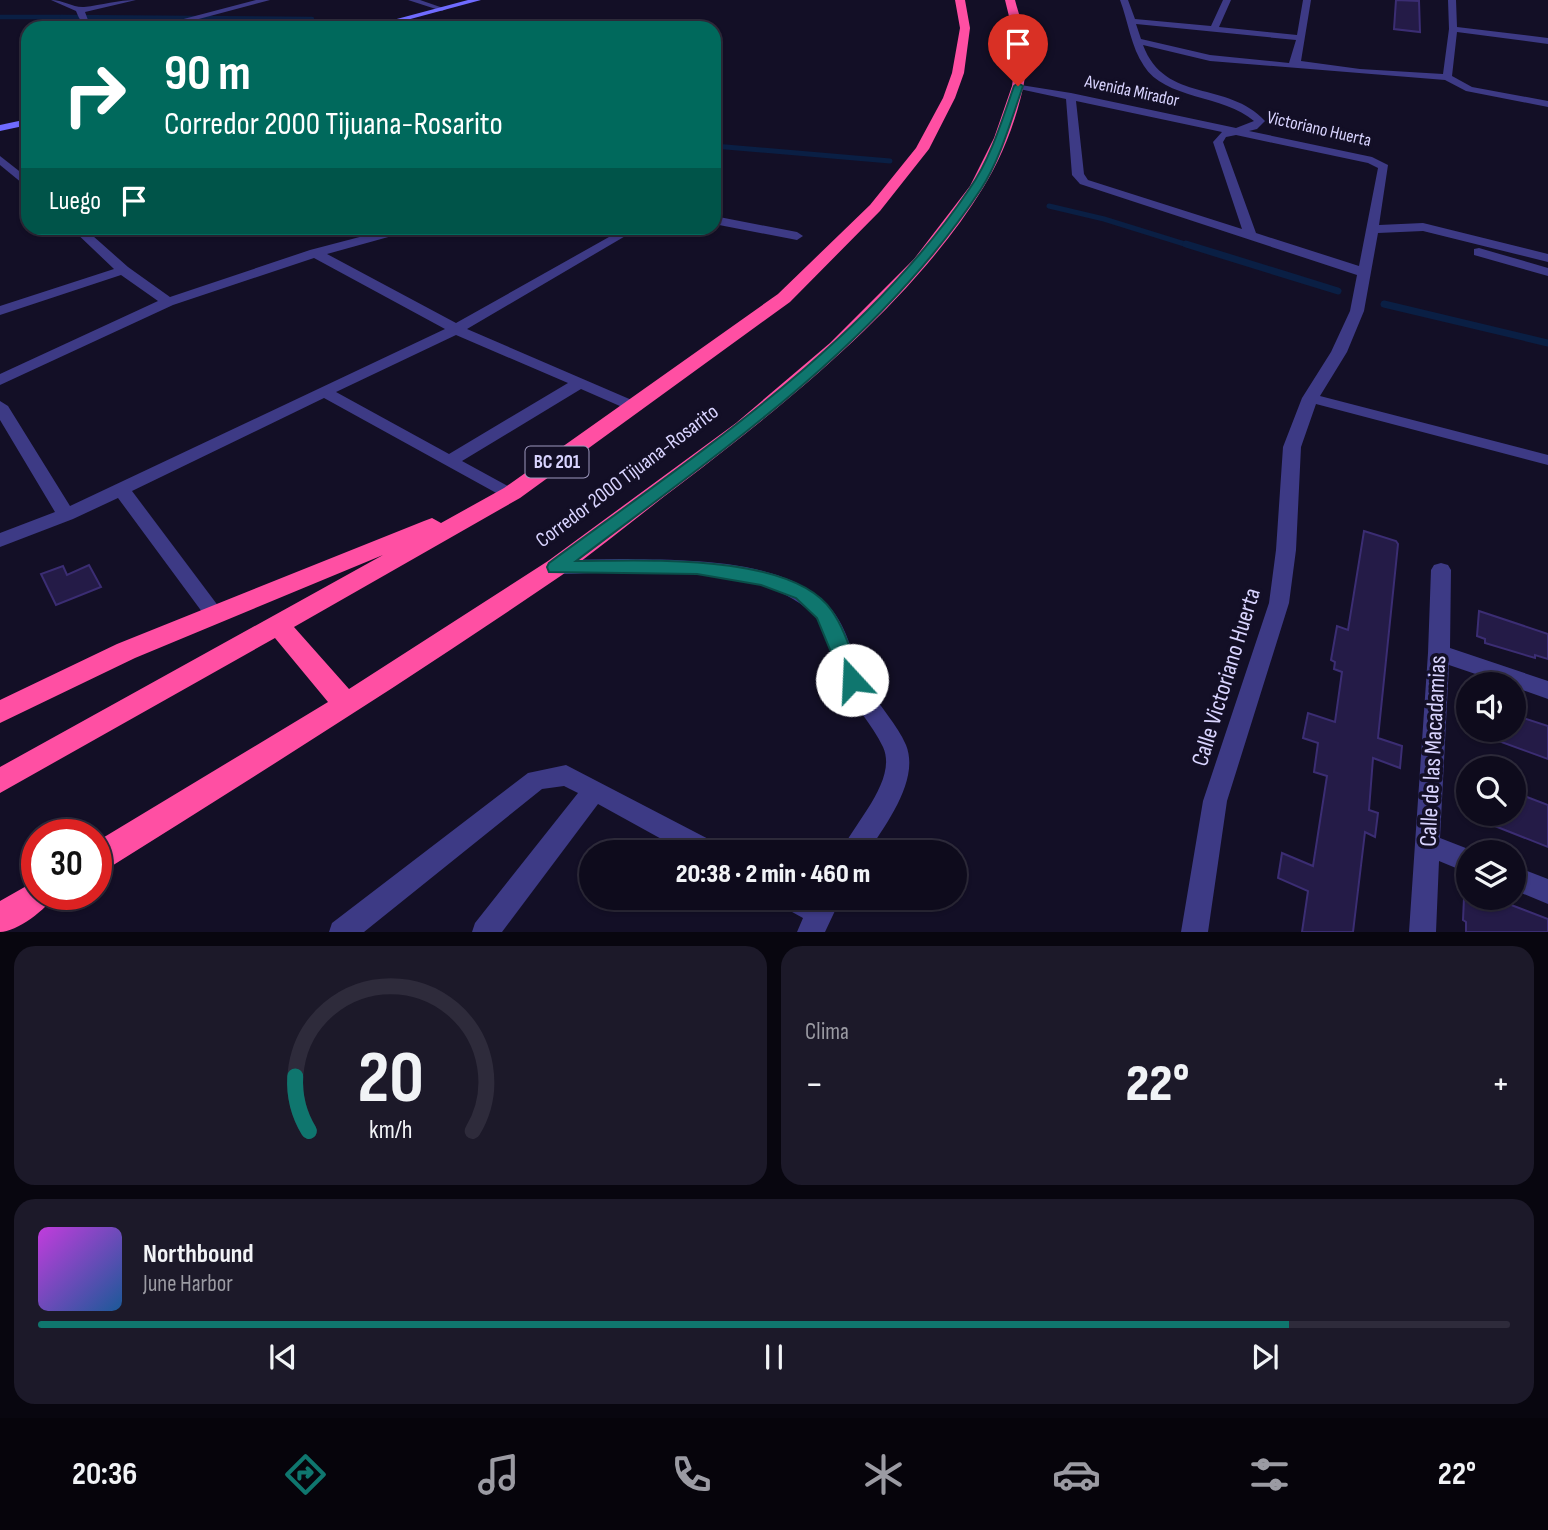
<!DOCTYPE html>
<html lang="es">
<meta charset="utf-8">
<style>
body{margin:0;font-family:"Sofia Sans Condensed",sans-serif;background:#1c1929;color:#f1f3f6;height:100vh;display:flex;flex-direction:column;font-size:26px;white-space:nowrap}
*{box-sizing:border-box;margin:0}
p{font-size:23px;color:#9b9ba3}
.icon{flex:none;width:38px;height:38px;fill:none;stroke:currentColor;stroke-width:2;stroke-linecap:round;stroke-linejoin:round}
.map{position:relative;height:932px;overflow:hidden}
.details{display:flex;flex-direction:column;gap:14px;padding:14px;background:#08060f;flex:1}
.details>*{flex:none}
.banner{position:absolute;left:21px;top:21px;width:700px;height:214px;border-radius:21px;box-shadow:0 2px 5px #0004,0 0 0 2px #2e2b3b;background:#00695c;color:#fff;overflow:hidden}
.controls{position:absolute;left:1456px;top:672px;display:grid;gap:14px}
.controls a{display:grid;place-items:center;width:70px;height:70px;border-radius:50%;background:#0e0b1c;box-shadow:0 2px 5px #0004,0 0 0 2px #2e2b3b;font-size:35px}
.speed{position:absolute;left:21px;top:819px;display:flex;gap:14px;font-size:35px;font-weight:700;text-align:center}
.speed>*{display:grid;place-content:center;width:91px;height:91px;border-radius:50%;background:#0e0b1c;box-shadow:0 2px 5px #0004,0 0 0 2px #2e2b3b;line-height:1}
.speed .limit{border:10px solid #d22;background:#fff;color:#111}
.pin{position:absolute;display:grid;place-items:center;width:60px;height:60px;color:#fff;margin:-72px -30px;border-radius:50% 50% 50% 0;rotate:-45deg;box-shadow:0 0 7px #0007}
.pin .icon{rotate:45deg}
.me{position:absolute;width:77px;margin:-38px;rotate:340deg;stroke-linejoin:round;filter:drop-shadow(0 0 5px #0008)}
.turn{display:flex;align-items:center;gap:24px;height:147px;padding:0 28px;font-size:32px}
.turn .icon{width:91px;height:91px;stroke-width:2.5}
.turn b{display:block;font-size:49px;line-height:60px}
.then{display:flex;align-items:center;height:66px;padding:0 28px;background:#0003;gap:14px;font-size:26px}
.big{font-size:52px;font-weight:800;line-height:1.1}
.details .widget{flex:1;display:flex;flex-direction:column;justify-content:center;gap:10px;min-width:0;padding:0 24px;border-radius:21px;background:#1c1929}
.details .dial{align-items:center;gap:0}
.dial svg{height:182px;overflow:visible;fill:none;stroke:#2e2b3b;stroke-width:7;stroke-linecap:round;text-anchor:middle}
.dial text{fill:#f1f3f6;stroke:none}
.song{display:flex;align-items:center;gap:21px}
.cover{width:84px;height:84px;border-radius:10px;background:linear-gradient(135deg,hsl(290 70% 55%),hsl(210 70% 35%))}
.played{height:7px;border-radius:4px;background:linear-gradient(90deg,#0f766e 85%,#2e2b3b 85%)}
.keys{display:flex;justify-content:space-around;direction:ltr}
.heat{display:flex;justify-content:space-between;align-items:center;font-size:38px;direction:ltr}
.details .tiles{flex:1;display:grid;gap:14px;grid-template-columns:1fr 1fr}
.widget:last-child{grid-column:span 2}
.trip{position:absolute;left:579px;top:840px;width:388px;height:70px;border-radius:35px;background:#0e0b1c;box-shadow:0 2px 5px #0004,0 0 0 2px #2e2b3b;font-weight:800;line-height:70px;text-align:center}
.menu{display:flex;height:112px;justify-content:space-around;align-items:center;background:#06040b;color:#9b9ba3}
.menu .icon{width:49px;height:49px}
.menu .selected{color:#0f766e}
.menu b{font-size:32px;color:#f1f3f6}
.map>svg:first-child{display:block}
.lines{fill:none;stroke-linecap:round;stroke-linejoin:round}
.stream-far2{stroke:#0a1f44;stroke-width:4.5}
.stream-far1{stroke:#0a1f44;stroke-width:5}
.stream{stroke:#0a1f44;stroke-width:7}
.building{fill:#241b47;stroke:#3b2d73;stroke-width:2}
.street{fill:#3d3a85;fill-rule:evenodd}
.secondary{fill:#6f6bff;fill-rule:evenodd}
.highway{fill:#ff4fa3;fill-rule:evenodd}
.route{fill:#0f766e;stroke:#0a4d48;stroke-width:2}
.labels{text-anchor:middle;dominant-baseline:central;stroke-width:7;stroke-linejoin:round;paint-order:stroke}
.far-street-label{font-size:18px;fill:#d9d4ff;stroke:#130f26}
.shield{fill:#130f26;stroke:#9e99be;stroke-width:2}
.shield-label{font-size:19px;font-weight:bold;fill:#d9d4ff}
.street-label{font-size:21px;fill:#d9d4ff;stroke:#130f26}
.near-street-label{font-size:24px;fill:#d9d4ff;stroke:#130f26}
</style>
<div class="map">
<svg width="1548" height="932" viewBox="0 0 1548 932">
<rect width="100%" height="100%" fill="#130f26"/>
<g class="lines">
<!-- stream-far2 -->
<g class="stream-far2">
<polyline points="0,17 62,17 68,28"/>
<polyline points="62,17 312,19"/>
</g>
<!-- stream-far1 -->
<g class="stream-far1">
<polyline points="714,146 890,161"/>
<polyline points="1049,206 1104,219 1191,246"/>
</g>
<!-- stream -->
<g class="stream">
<polyline points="1186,244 1338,291"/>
<polyline points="1384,304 1548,343"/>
</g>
</g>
<!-- building -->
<g class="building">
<polygon points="1396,0 1419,1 1420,32 1394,29"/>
<polygon points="1364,531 1396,541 1398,544 1378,738 1402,746 1400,768 1373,758 1369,810 1378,813 1375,837 1365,832 1353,932 1302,932 1308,891 1278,878 1282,853 1313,866 1327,776 1314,772 1318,743 1303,738 1308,713 1335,722 1342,672 1334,669 1335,662 1331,660 1337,626 1348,630"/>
<polygon points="89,565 101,587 56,605 41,574 63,566 67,575"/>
<polygon points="1479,611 1548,634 1548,659 1535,655 1535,658 1485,643 1485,639 1477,636"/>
<polygon points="1514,715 1548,726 1548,759 1474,732 1474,730 1514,730"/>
<polygon points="1514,792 1548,805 1548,847 1467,815 1514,814"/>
<polygon points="1464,898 1493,898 1548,919 1548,932 1466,932 1466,922 1463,920"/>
</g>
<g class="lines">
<!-- street -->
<g class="street">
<path d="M 51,0 C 63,0 74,8 84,7 C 102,5 118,0 136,0 L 85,12 L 88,20 L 99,28 C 86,28 81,24 76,11 Z"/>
<polygon points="256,0 270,0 180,24 176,21"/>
<polygon points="408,0 420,0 446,9 442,11"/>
<path d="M 1120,0 L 1128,0 L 1135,19 L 1211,26 L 1223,0 L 1231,0 L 1219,27 L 1297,35 L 1303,0 L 1311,0 L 1301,61 L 1360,69 L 1443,74 L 1449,29 L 1448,0 L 1456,0 L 1457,27 L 1548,38 L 1548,44 L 1457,32 L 1452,76 L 1472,87 L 1548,101 L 1548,107 L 1466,91 L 1445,80 L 1210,61 L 1143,45 C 1165,104 1228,80 1265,121 L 1257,129 L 1249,131 L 1372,157 L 1388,165 L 1379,225 L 1423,223 L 1548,254 L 1548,262 L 1423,231 L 1378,233 L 1364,311 L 1347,352 L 1320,396 L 1548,455 L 1548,465 L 1316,404 L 1301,447 L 1296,550 L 1289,603 L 1227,801 L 1208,932 L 1181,932 L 1203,801 L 1269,603 L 1276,550 L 1283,447 L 1302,398 L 1331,352 L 1350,311 L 1357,275 L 1080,184 L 1072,175 L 1066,99 L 1015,88 L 1015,84 L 1071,93 L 1236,128 L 1254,121 C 1224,95 1164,99 1144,66 C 1131,47 1128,21 1120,0 ZM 1136,24 L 1296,40 L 1289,63 L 1210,55 L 1141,39 ZM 1076,101 L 1222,132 L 1213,142 L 1242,229 L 1088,180 L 1084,174 ZM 1236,135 L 1368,163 L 1378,168 L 1359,266 L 1256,233 L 1223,142 L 1226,137 Z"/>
<polygon points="0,156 28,178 28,188 0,165"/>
<polygon points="714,216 797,232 803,236 797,240 714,224"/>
<path d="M 71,228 L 84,228 L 128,267 L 170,297 L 310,250 L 394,228 L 412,228 L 410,231 L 327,254 L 456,323 L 625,228 L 639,228 L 467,329 L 641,404 L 643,407 L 641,410 L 629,410 L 581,389 L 462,461 L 515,490 L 518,494 L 515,498 L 509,500 L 324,398 L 132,491 L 225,615 L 222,620 L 215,623 L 208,620 L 118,498 L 73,519 L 0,547 L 0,533 L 55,512 L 0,420 L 0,401 L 8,406 L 70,506 L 445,329 L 314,258 L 173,305 L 0,385 L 0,374 L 158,301 L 121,275 L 0,315 L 0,306 L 114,269 ZM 456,335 L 568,383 L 449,454 L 336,392 Z"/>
<polygon points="1479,248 1548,268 1548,276 1474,255 1474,249"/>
<path d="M 620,559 C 682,560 790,557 832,610 C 850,632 853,663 868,687 C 880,707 897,724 906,745 C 920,780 886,824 868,852 L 841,852 C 854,823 898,780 883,747 C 872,724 854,706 843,683 C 834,664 831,636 817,619 C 766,559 628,573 556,574 L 549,572 L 546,567 L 549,562 L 556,560 Z"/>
<polygon points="1441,563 1448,565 1451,570 1450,648 1548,681 1548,699 1514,687 1514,684 1505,684 1449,665 1440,838 1476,852 1468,852 1468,873 1439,861 1436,932 1409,932 1428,653 1431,570 1434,565"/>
<polygon points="566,765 718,844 722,852 685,852 598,804 502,932 472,932 475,923 578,793 564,786 542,789 364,932 329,932 332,923 528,773"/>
<polygon points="1514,866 1548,879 1548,904 1514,890"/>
<polygon points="779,898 841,898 825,932 797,932 803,918 783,907"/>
</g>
<!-- secondary -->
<g class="secondary">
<polygon points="468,0 481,0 377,28 363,28"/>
<polygon points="28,119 28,125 0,131 0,125"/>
</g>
<!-- highway -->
<g class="highway">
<path d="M 955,0 L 965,0 L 970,28 L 964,73 L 955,98 L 929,149 L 880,211 L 790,302 L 520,498 L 294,627 L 349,689 L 548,561 L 736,423 L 830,343 L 914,259 L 970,186 L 994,138 L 1012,86 L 1017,49 L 1005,0 L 1015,0 C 1019,16 1027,35 1027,51 C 1028,92 1005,154 983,188 C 914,301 787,403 682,483 C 642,513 603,546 562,575 C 413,677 260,773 107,869 L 96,873 L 96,842 L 328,702 L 275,638 L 0,793 L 0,767 L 383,555 L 135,658 L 0,723 L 0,700 L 117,644 L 424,521 L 432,518 L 441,523 L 504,488 L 778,294 L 870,205 L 916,148 L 943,98 L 952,73 L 960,28 Z"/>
<path d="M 37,880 L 37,894 L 55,894 C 48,909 16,932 0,932 L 0,901 Z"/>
</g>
</g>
<!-- route -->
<path class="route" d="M 1018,83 L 1023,86 C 1011,120 1001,158 981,189 C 880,343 721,451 576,561 C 641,561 792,552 832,611 C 846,631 853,659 862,680 L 859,686 L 852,688 L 845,686 L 817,618 L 796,598 L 761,585 L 697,574 L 549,572 L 547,567 L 549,563 C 698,453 866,343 970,188 C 991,158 1002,120 1014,86 Z"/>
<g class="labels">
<!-- far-street labels -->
<g class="far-street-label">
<text transform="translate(1132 91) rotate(12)">Avenida Mirador</text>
<text transform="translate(1319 129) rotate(13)">Victoriano Huerta</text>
</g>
<!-- shield labels -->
<rect class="shield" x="525.5" y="446.5" width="63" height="31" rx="5"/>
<g class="shield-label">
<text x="557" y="462">BC 201</text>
</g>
<!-- street labels -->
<g class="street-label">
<text transform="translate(627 476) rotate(-37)">Corredor 2000 Tijuana-Rosarito</text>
</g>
<!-- near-street labels -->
<g class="near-street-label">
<text transform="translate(1226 677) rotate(-73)">Calle Victoriano Huerta</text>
<text transform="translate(1433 751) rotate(-87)">Calle de las Macadamias</text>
</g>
</g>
</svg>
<div class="controls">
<a><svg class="icon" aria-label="sound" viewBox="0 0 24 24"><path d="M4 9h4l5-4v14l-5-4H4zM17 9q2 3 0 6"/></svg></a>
<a><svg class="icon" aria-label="search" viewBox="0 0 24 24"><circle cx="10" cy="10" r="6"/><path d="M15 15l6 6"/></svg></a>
<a><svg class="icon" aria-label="layers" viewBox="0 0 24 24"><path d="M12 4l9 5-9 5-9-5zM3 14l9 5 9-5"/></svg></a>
</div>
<div class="speed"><div class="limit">30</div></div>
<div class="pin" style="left:1018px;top:86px;background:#d93025"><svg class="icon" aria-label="arrive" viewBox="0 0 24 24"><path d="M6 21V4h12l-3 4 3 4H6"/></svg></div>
<svg class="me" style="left:852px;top:680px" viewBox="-20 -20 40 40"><circle r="19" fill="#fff"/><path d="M0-13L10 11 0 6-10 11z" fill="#0f766e"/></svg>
<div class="trip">20:38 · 2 min · 460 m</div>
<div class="banner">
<div class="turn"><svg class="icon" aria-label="right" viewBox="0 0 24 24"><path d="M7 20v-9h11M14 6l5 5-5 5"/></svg><div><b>90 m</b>Corredor 2000 Tijuana-Rosarito</div></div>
<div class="then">Luego<svg class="icon" aria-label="arrive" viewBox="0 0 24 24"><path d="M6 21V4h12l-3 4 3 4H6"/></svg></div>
</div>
</div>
<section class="details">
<div class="tiles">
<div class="widget dial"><svg viewBox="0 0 100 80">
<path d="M14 69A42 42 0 1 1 86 69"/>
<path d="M14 69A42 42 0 0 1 8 45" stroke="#0f766e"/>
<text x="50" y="56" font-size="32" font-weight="700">20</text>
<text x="50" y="72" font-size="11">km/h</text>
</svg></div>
<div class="widget"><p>Clima</p>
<div class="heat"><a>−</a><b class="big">22°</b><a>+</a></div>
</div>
<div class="widget">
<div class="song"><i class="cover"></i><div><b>Northbound</b><p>June Harbor</p></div></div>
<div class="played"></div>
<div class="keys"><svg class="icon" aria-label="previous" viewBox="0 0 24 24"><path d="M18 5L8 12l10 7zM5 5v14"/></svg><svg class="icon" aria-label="pause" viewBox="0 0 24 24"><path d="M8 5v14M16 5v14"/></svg><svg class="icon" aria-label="next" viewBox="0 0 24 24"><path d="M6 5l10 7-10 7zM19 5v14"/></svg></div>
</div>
</div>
</section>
<nav class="menu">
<b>20:36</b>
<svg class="icon selected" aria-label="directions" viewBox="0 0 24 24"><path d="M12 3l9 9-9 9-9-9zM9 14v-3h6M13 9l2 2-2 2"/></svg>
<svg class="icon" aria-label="music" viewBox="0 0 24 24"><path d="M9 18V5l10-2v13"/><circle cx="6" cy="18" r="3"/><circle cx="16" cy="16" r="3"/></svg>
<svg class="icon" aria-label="phone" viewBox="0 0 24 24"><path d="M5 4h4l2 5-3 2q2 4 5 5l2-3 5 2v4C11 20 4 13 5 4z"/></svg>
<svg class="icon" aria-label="climate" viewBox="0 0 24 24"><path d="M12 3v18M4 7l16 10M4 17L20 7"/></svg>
<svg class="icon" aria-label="car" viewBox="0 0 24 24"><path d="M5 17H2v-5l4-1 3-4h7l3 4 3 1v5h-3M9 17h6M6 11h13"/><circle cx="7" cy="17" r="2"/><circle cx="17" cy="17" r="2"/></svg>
<svg class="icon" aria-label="filters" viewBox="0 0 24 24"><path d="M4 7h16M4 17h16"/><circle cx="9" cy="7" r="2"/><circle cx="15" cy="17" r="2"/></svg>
<b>22°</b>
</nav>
